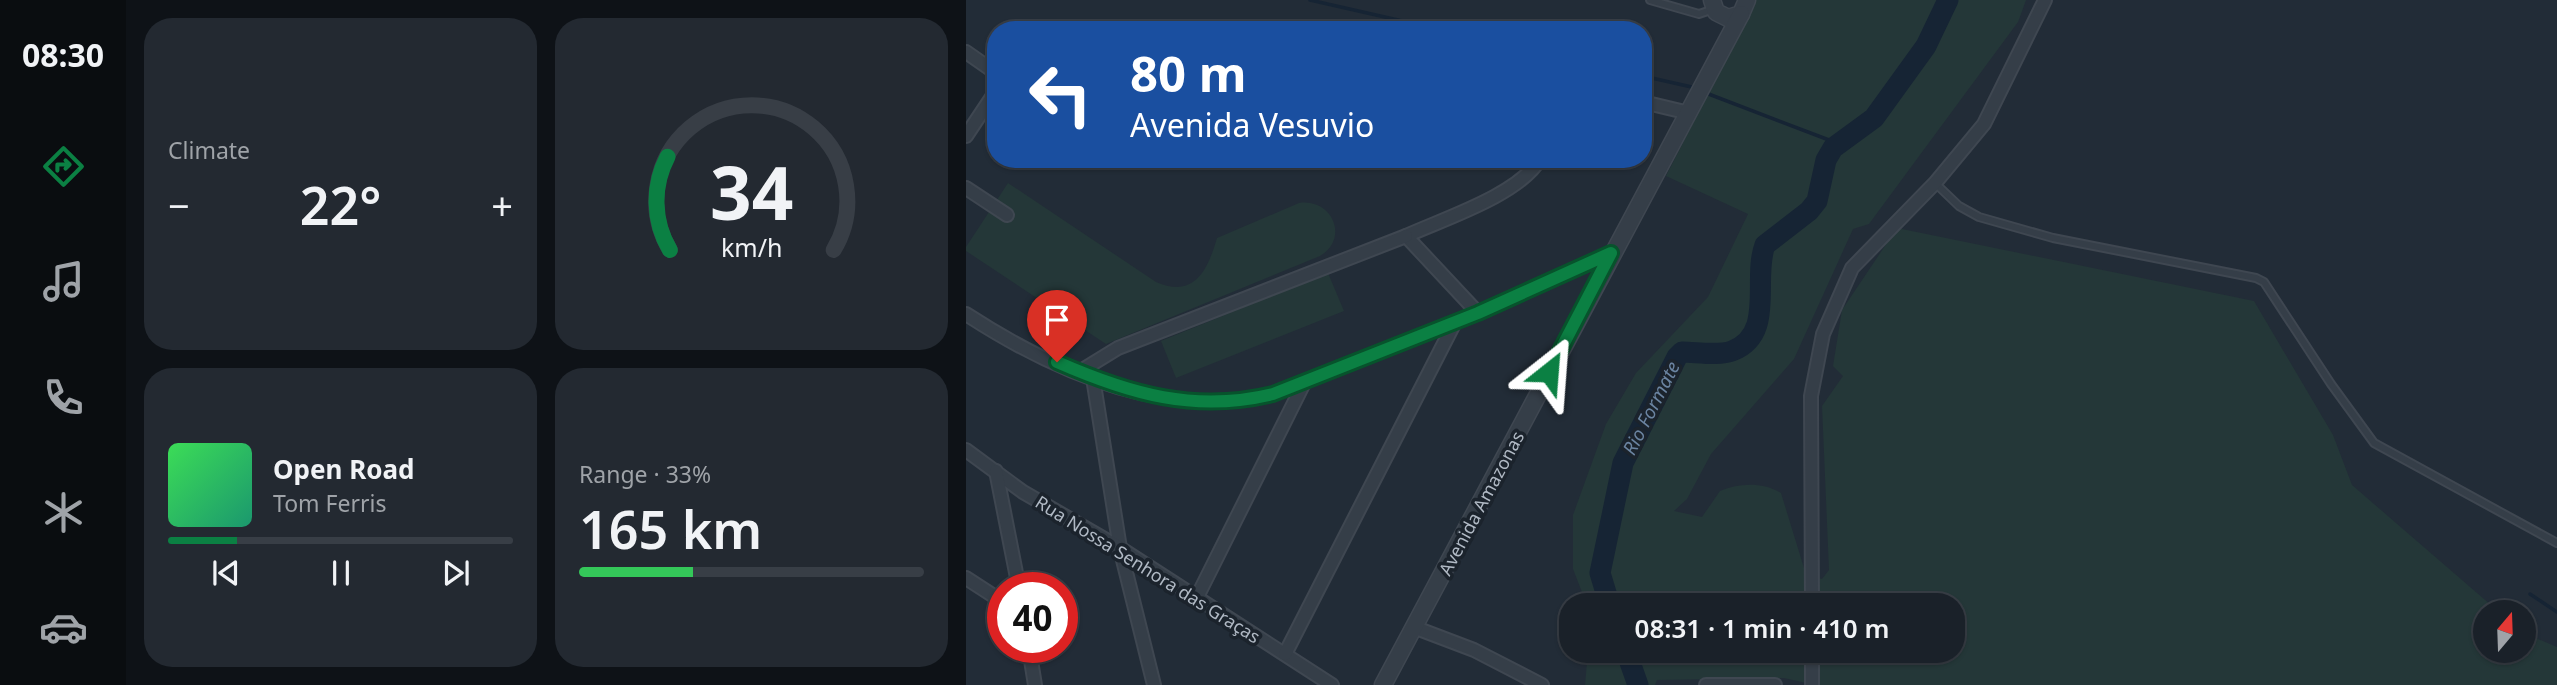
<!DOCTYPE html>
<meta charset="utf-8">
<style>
body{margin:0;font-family:"Noto Sans",sans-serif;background:#232931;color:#f1f3f6;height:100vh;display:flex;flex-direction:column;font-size:26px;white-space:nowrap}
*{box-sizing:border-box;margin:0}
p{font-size:23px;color:#9fa3a8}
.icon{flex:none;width:38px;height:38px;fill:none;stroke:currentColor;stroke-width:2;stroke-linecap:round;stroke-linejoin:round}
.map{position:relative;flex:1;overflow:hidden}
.sheet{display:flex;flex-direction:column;gap:18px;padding:18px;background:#0e1217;width:840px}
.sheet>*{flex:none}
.banner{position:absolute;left:21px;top:21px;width:665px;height:147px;border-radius:28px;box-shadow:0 2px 5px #0004,0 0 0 2px #383e46;background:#1a4fa0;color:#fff;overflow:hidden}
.needle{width:46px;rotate:19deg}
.tools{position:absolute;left:1507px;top:600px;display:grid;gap:14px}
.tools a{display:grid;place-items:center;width:63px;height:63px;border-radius:50%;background:#1a2129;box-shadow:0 2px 5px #0004,0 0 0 2px #383e46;font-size:35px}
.speed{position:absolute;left:21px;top:572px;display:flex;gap:14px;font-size:35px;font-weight:700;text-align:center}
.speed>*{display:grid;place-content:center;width:91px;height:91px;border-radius:50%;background:#1a2129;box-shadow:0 2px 5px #0004,0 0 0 2px #383e46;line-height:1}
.speed .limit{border:10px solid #d22;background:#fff;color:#111}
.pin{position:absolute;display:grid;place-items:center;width:60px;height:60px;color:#fff;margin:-72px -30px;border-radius:50% 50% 50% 0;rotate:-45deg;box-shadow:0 0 7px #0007}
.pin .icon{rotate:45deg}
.me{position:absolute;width:77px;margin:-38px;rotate:28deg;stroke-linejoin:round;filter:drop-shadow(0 0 5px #0008)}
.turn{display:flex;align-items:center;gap:24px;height:147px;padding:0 28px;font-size:32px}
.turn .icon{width:91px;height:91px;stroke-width:2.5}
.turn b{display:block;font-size:49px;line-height:60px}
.big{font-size:52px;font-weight:600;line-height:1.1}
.sheet .card{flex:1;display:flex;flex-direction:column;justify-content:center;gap:10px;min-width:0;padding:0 24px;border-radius:28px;background:#232931}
.sheet .dial{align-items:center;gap:0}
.dial svg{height:182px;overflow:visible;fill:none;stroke:#383e46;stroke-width:7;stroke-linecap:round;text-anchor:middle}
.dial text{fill:#f1f3f6;stroke:none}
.song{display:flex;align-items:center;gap:21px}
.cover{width:84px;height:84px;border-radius:10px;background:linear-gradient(135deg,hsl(130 70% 55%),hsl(160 70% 35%))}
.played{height:7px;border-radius:4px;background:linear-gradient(90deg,#0b8043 20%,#383e46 20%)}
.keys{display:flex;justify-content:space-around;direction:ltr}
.heat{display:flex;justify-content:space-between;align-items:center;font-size:38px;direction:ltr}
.charge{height:10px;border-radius:5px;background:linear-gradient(90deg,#34c759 33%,#383e46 0)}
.sheet .tiles{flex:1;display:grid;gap:18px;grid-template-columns:repeat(2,1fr)}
.trip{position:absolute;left:593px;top:593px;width:406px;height:70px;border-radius:28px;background:#1a2129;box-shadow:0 2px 5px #0004,0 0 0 2px #383e46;font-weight:600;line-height:70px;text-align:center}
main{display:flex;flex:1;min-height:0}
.tabs{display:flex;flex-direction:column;width:126px;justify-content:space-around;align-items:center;background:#0a0d10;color:#9fa3a8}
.tabs .icon{width:49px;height:49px}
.tabs .active{color:#0b8043}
.tabs b{font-size:32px;color:#f1f3f6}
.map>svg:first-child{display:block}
.green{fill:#243738}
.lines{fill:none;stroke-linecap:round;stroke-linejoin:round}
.stream{stroke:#162434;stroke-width:3.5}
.river{stroke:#162434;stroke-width:21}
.service-casing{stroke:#3f4751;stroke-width:10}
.minor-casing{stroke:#3f4751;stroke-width:16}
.tertiary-casing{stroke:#3f4751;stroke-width:19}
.service{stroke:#353e48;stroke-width:6}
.minor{stroke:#353e48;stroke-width:12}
.tertiary{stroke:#353e48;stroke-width:16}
.route-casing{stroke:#07532c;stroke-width:18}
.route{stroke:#0b8043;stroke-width:12}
.labels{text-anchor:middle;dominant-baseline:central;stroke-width:7;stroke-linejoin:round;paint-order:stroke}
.street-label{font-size:18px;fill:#b0b9c4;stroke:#1b232c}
.water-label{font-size:19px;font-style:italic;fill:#6b84a1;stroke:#1b232c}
</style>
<main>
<nav class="tabs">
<b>08:30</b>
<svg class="icon active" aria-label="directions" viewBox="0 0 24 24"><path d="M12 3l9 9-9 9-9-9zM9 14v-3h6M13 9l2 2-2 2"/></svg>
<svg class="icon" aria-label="music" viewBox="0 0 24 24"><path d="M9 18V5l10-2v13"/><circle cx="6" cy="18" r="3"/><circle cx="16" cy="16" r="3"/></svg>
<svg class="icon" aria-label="phone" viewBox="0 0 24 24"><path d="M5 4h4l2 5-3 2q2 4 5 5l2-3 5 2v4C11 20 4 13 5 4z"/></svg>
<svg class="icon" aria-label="climate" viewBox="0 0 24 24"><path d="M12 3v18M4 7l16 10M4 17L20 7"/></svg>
<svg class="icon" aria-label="car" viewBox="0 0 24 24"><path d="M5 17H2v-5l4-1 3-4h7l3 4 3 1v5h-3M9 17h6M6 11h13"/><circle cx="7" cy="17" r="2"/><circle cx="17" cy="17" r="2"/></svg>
</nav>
<section class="sheet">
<div class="tiles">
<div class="card"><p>Climate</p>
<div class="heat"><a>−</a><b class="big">22°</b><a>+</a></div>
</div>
<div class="card dial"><svg viewBox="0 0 100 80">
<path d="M14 69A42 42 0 1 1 86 69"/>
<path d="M14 69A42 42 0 0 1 13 28" stroke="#0b8043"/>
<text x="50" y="56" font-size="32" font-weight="700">34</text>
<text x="50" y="72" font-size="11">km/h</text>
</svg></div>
<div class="card">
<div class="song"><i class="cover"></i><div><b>Open Road</b><p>Tom Ferris</p></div></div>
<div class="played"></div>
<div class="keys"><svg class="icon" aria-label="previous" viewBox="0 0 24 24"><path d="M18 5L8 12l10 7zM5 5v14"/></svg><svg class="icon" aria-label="pause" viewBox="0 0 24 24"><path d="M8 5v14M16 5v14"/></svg><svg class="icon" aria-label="next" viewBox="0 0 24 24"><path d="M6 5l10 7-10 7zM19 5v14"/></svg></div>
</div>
<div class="card"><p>Range · 33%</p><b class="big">165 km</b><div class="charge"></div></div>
</div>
</section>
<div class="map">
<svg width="1591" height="685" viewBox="0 0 1591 685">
<rect width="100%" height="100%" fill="#222c37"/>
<!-- green -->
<g class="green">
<path d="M 790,0 L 1060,0 L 1052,22 L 903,224 L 887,229 L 828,359 L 745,454 L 721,499 L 708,511 L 736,517 L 754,491 C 774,483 796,482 815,493 L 838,568 L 845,576 L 856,579 L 863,570 L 856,406 L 877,376 L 867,366 L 876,310 L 931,228 L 1288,301 L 1367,435 L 1386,485 L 1533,612 L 1519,612 L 1519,651 L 1558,651 L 1558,633 L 1591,647 L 1591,685 L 849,685 L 818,678 L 691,680 L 689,685 L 619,685 L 622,651 L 987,651 L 987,606 L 621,605 L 607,569 L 607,515 L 640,424 L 670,373 L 742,297 L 782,214 L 700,176 Z"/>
<path d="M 42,183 L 190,282 C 229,299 242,269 251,238 L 333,203 C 366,198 384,238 354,256 L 140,344 L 0,251 L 0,247 Z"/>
<polygon points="362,273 378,311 210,378 195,341"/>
</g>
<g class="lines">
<!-- stream -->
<g class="stream">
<polyline points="344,0 476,30"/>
<polyline points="677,76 730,88"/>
<polyline points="740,93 863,140 868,147"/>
<polyline points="1564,594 1591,612"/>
</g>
<!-- river -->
<g class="river">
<path d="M 644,606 L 634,573 L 657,463 L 711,357 L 716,352 C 730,352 753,356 766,351 C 810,334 786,279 799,245 L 843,211 L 851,201 L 860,160 L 867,148 L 908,118 L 960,46 L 982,0"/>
<polyline points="660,651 672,685"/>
</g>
<!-- service casing -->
<g class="service-casing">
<g id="service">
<polyline points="684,0 733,14 748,9"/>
<polyline points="969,183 993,206 1013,217 1087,238 1290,278 1298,282 1365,384 1408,443 1591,543"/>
</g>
</g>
<!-- minor casing -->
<g class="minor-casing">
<g id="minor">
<polyline points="0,52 30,73"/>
<polyline points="677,102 723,113"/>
<polyline points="0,136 30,91"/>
<polyline points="0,188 41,215"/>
<path d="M 512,313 L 440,236 C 477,219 553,195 574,159"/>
<path d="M 0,314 C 89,372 200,420 307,394 L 512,313 L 645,253"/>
<polyline points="113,372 152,348 440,236"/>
<polyline points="127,378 154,548 188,685"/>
<polyline points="0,450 57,492 154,548 366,685"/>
<polyline points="30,471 53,588"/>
<polyline points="0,578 37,602"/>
<polyline points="231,597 339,381"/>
<polyline points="846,606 845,396 857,334 886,268 969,183 1018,124 1079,0"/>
<polyline points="450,628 508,650 576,685"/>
<polyline points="63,648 69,685"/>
<polyline points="846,651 846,685"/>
<polyline points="319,654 489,322"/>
<polyline points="740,685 809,685"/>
</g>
</g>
<!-- tertiary casing -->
<g class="tertiary-casing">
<g id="tertiary">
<polyline points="746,0 750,12 762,18 775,14 781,0"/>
<polyline points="417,685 775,14"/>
</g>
</g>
<!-- service -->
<use href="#service" class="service"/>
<!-- minor -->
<use href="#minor" class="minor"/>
<!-- tertiary -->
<use href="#tertiary" class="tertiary"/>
</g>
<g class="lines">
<!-- route casing -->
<g class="route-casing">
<path id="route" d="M 91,362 C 164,394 229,413 307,394 L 512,313 L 645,253 L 583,372"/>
</g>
<!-- route -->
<use href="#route" class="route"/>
</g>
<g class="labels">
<!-- street labels -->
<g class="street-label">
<text transform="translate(515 503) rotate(-62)">Avenida Amazonas</text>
<text transform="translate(182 569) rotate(32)">Rua Nossa Senhora das Graças</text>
</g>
<!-- water labels -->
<g class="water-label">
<text transform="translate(685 408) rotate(-63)">Rio Formate</text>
</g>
</g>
</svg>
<div class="tools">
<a><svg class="needle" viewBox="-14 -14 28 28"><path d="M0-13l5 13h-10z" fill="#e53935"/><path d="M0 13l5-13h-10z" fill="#9fa3a8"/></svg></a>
</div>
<div class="speed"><div class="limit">40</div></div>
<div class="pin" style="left:91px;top:362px;background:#d93025"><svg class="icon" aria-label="arrive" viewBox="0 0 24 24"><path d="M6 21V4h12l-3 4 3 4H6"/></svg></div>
<svg class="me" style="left:583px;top:372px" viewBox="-20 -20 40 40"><path d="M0-17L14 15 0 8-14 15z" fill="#0b8043" stroke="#fff" stroke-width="4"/></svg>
<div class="trip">08:31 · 1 min · 410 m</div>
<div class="banner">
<div class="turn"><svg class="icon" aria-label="left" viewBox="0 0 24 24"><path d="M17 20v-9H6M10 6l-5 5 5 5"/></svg><div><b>80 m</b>Avenida Vesuvio</div></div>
</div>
</div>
</main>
